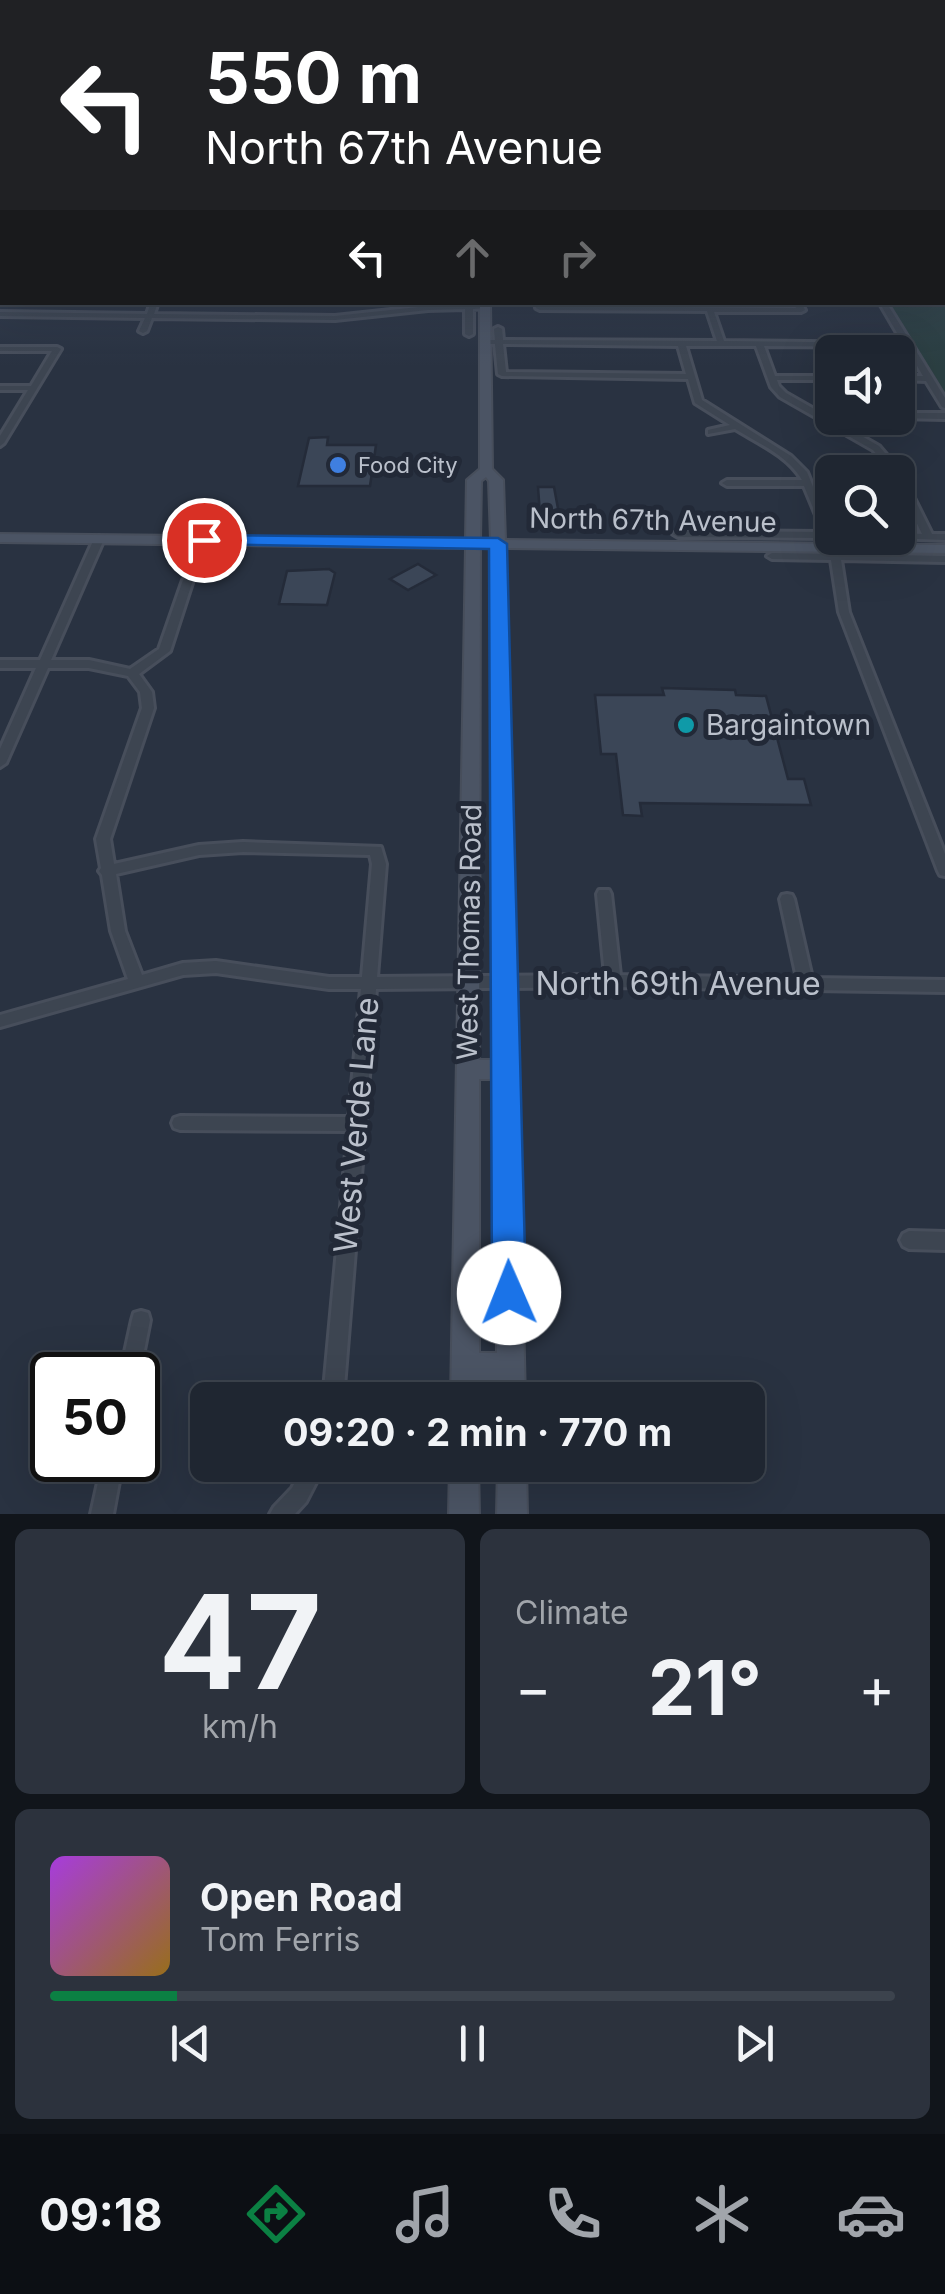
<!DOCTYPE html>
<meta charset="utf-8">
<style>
body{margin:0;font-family:Inter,sans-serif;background:#2c323d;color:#f1f3f6;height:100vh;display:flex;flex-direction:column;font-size:38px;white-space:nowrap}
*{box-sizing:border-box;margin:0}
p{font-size:32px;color:#a1a5ab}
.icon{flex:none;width:55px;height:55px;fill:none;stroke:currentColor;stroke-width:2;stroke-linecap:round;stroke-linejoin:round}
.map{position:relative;height:1514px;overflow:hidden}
.details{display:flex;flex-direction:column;gap:15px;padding:15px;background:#11151b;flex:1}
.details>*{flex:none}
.hud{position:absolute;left:0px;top:0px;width:945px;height:305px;box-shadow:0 10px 40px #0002,0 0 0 2px #3c434d;background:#202124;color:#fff;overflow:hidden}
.buttons{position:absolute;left:815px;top:335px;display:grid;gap:20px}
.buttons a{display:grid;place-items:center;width:100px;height:100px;border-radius:15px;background:#1f2631;box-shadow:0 10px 40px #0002,0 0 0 2px #3c434d;font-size:50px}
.speed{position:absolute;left:30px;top:1352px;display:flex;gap:20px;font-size:50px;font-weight:700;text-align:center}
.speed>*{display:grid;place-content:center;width:130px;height:130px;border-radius:50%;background:#1f2631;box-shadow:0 10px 40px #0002,0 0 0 2px #3c434d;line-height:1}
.speed .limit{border:5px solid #111;border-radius:15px;background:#fff;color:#111}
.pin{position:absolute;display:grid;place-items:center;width:85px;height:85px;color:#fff;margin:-42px;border:5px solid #fff;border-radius:50%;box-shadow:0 2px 10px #0007}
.me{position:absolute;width:110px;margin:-55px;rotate:359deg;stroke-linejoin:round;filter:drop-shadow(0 0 8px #0008)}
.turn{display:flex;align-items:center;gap:35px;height:210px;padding:0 40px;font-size:45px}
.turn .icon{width:130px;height:130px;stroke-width:2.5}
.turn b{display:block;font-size:70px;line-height:85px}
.lanes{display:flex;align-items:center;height:95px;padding:0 40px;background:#0003;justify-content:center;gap:50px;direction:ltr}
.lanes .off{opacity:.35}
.big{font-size:75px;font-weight:700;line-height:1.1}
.details .widget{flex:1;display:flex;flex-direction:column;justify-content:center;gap:15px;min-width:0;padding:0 35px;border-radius:15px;background:#2c323d}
.details .dial{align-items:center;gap:0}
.dial b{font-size:130px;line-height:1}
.song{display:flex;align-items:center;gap:30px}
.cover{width:120px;height:120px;border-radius:15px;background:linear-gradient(135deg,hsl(280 70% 55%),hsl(40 70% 35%))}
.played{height:10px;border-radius:5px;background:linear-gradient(90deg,#0b8043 15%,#3c434d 15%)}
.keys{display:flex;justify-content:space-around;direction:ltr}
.heat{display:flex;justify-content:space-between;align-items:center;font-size:55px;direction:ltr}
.details .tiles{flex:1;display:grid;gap:15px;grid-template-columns:1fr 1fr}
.widget:last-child{grid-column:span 2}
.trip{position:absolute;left:190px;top:1382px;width:575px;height:100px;border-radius:15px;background:#1f2631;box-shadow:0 10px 40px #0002,0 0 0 2px #3c434d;font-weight:700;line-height:100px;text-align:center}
.tab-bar{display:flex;height:160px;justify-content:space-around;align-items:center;background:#0c0f14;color:#a1a5ab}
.tab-bar .icon{width:70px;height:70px}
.tab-bar .selected{color:#0b8043}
.tab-bar b{font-size:45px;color:#f1f3f6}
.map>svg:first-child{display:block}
.green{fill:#2b3f42}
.building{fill:#3b4657;stroke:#242b39;stroke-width:2.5}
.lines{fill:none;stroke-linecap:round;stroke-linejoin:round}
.street-casing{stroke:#474e5b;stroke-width:6}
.secondary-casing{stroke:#474e5b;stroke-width:4}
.street{fill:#3d4551;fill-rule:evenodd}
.secondary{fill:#4b5464;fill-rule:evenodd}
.route{fill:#1a73e8;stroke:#114b97;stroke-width:2.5}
.shop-dot{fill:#3f7fe0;stroke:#222937;stroke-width:4}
.culture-dot{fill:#0f9aa8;stroke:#222937;stroke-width:4}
.labels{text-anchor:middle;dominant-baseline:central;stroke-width:10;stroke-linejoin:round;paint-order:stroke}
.far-poi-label{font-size:22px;fill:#bac0cb;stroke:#222937;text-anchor:start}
.street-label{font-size:28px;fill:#bac0cb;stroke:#222937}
.poi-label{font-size:28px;fill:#bac0cb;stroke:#222937;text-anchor:start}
.near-street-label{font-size:32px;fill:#bac0cb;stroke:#222937}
</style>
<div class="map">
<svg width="945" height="1514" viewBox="0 0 945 1514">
<rect width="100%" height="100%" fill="#293241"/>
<!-- green -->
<polygon class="green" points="943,154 945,154 945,395 887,303 942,302"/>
<!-- building -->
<g class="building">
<polygon points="328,437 327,445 376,445 370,486 298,486 309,438"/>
<polygon points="538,487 554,487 559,514 540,514"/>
<polygon points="418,564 436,575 408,590 390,579"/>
<polygon points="329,569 335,573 327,605 279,604 287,571"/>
<polygon points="662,688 735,690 736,695 766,696 788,779 804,779 811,805 640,803 642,816 623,815 616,754 601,754 595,695 664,695"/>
</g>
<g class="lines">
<!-- street casing -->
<g class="street-casing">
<g id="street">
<rect x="0" y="176" width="2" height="4"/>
<rect x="0" y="197" width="2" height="4"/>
<polygon points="2,212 2,218 0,219 0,213"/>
<polygon points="151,302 158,302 154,314 335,316 428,306 465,304 465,302 485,304 489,306 485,308 473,309 473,334 469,336 465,334 465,309 428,310 335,320 152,318 147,331 143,333 139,331 145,318 0,316 0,312 147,314"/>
<path d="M 535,302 L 543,302 L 543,306 L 796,308 L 794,302 L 801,302 L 805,310 L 801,312 L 714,312 L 724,341 L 903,343 L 879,302 L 886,302 L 945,398 L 945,408 L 942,407 L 926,381 L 898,380 L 898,376 L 923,376 L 906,347 L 764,346 L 775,376 L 832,376 L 832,380 L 777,380 L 779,386 L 786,393 L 879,446 L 901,472 L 900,474 L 903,476 L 932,534 L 945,534 L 945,540 L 894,538 L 898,538 L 898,533 L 922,534 L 898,484 L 898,472 L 892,472 L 873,450 L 780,397 L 771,387 L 756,346 L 686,346 L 702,400 L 791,456 L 807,472 L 840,554 L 945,556 L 945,562 L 841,560 L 849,612 L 945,854 L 945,876 L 940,875 L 938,871 L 839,612 L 831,560 L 772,559 L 767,556 L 772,553 L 830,554 L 825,538 L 678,537 L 673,534 L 678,531 L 823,532 L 804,486 L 727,486 L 722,483 L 727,480 L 802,480 C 788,456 758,443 735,429 L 708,434 L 708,430 L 730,425 L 695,403 L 688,379 L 502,376 L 498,374 L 495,344 L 486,344 L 482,342 L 486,340 L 495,340 L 494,329 L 498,327 L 502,329 L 503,340 L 717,341 L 707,311 L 540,310 L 536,308 ZM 503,344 L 678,346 L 686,374 L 506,372 Z"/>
<polygon points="0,347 57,347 61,349 4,443 0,446 0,436 28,390 0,390 0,386 31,386 52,351 0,351"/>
<polygon points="898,413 945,413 945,419 895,418 898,418"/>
<path d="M 99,536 L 104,539 L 51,660 L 89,660 L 130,669 L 159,649 L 183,580 L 188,577 L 193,580 L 170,651 L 139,674 L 152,692 L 154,708 L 110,839 L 114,864 L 199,845 L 243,842 L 381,847 L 386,864 L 377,977 L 605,975 L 597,894 L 599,890 L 609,890 L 611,894 L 620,975 L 797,978 L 780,899 L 782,895 L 787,894 L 792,895 L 794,899 L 812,978 L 945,980 L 945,992 L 613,987 L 376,989 L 343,1400 L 323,1400 L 348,1131 L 180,1130 L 174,1128 L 172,1123 L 174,1118 L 180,1116 L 349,1117 L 361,989 L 329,989 L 216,973 L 183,975 L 0,1027 L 0,1015 L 128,979 L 111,931 L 102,875 L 99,871 L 101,868 L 96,839 L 142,708 L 140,692 L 128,676 L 89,668 L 48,668 L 6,763 L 0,767 L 0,749 L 36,668 L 0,668 L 0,660 L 40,660 L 94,539 ZM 243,852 L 370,855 L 372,864 L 362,977 L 329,977 L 216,961 L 183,963 L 142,975 L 125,931 L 116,874 L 199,855 Z"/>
<polygon points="909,1231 945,1232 945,1250 909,1249 903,1246 900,1240 903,1234"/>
<polygon points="141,1311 148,1313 150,1320 138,1381 138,1375 120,1375 132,1320 134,1313"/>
<polygon points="103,1460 123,1460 113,1514 91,1514"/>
<polygon points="304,1465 325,1465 306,1502 295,1514 270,1514 274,1507 292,1488"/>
</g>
</g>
<!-- secondary casing -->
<g class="secondary-casing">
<g id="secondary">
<path d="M 480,302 L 490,302 L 492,469 L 503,480 L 505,540 L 945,545 L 945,553 L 505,548 L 525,1400 L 497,1400 L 497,1381 L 479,1381 L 479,1400 L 451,1400 L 466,548 L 0,542 L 0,534 L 466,539 L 467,480 L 480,469 ZM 486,477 L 489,481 L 491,539 L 480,539 L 481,481 ZM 480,548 L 491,548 L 495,1060 L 479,1060 ZM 479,1079 L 495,1079 L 497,1353 L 479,1353 Z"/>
<polygon points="450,1465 478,1465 479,1514 449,1514"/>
<polygon points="498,1465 526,1465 527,1514 497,1514"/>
</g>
</g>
<!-- street -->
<use href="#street" class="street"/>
<!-- secondary -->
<use href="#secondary" class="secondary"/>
</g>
<!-- sky -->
<linearGradient id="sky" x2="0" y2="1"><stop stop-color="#171c24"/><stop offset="0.42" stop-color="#434f65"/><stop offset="1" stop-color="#434f65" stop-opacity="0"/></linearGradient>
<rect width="945" height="366" fill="url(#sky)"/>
<!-- route -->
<polygon class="route" points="204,535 498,538 507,544 526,1293 521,1305 509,1310 497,1305 492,1293 489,549 197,544 197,537"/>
<!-- markers -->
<circle class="shop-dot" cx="338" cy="465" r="10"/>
<circle class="culture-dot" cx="686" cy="725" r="10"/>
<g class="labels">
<!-- far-poi labels -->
<g class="far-poi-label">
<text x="358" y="465">Food City</text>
</g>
<!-- street labels -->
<g class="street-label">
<text transform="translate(653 520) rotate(1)">North 67th Avenue</text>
<text transform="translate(469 932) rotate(-89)">West Thomas Road</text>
</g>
<!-- poi labels -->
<g class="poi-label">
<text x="706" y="725">Bargaintown</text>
</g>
<!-- near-street labels -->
<g class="near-street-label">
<text x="678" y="983">North 69th Avenue</text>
<text transform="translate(356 1125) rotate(-85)">West Verde Lane</text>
</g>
</g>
</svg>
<div class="buttons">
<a><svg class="icon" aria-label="sound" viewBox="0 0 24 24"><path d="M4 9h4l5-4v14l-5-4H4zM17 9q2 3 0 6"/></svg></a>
<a><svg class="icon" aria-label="search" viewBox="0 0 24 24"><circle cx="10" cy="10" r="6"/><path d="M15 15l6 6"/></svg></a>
</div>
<div class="speed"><div class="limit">50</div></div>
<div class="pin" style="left:204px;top:540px;background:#d93025"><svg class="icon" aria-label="arrive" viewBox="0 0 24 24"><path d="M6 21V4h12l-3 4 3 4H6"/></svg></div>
<svg class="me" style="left:509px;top:1293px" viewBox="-20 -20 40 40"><circle r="19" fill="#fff"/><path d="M0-13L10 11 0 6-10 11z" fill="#1a73e8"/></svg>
<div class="trip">09:20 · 2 min · 770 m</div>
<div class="hud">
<div class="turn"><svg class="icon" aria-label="left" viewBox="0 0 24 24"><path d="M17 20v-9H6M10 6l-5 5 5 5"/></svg><div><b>550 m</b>North 67th Avenue</div></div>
<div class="lanes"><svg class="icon" aria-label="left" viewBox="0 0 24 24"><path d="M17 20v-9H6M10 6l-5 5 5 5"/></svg><svg class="icon off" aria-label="ahead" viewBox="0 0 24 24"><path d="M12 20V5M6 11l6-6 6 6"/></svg><svg class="icon off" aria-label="right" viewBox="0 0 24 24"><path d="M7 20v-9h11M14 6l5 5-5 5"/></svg></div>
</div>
</div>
<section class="details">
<div class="tiles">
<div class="widget dial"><b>47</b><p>km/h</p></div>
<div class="widget"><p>Climate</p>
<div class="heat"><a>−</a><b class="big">21°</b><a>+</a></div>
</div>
<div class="widget">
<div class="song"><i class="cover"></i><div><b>Open Road</b><p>Tom Ferris</p></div></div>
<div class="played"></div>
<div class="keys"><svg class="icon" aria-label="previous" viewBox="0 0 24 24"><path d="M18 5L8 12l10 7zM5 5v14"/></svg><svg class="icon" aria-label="pause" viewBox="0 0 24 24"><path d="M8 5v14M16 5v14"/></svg><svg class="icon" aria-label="next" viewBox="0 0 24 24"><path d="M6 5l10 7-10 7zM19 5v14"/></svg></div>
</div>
</div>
</section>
<nav class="tab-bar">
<b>09:18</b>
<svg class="icon selected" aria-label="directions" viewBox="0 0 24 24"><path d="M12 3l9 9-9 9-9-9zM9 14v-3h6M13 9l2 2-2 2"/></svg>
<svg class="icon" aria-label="music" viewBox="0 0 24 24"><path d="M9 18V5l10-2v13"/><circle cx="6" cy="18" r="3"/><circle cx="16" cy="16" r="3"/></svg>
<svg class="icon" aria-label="phone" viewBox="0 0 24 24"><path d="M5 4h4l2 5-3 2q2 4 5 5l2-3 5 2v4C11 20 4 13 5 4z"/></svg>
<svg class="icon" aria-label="climate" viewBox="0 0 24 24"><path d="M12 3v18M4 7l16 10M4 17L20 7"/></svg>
<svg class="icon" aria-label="car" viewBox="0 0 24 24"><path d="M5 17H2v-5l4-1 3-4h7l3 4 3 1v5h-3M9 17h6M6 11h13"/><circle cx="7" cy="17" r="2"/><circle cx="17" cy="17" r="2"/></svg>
</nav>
